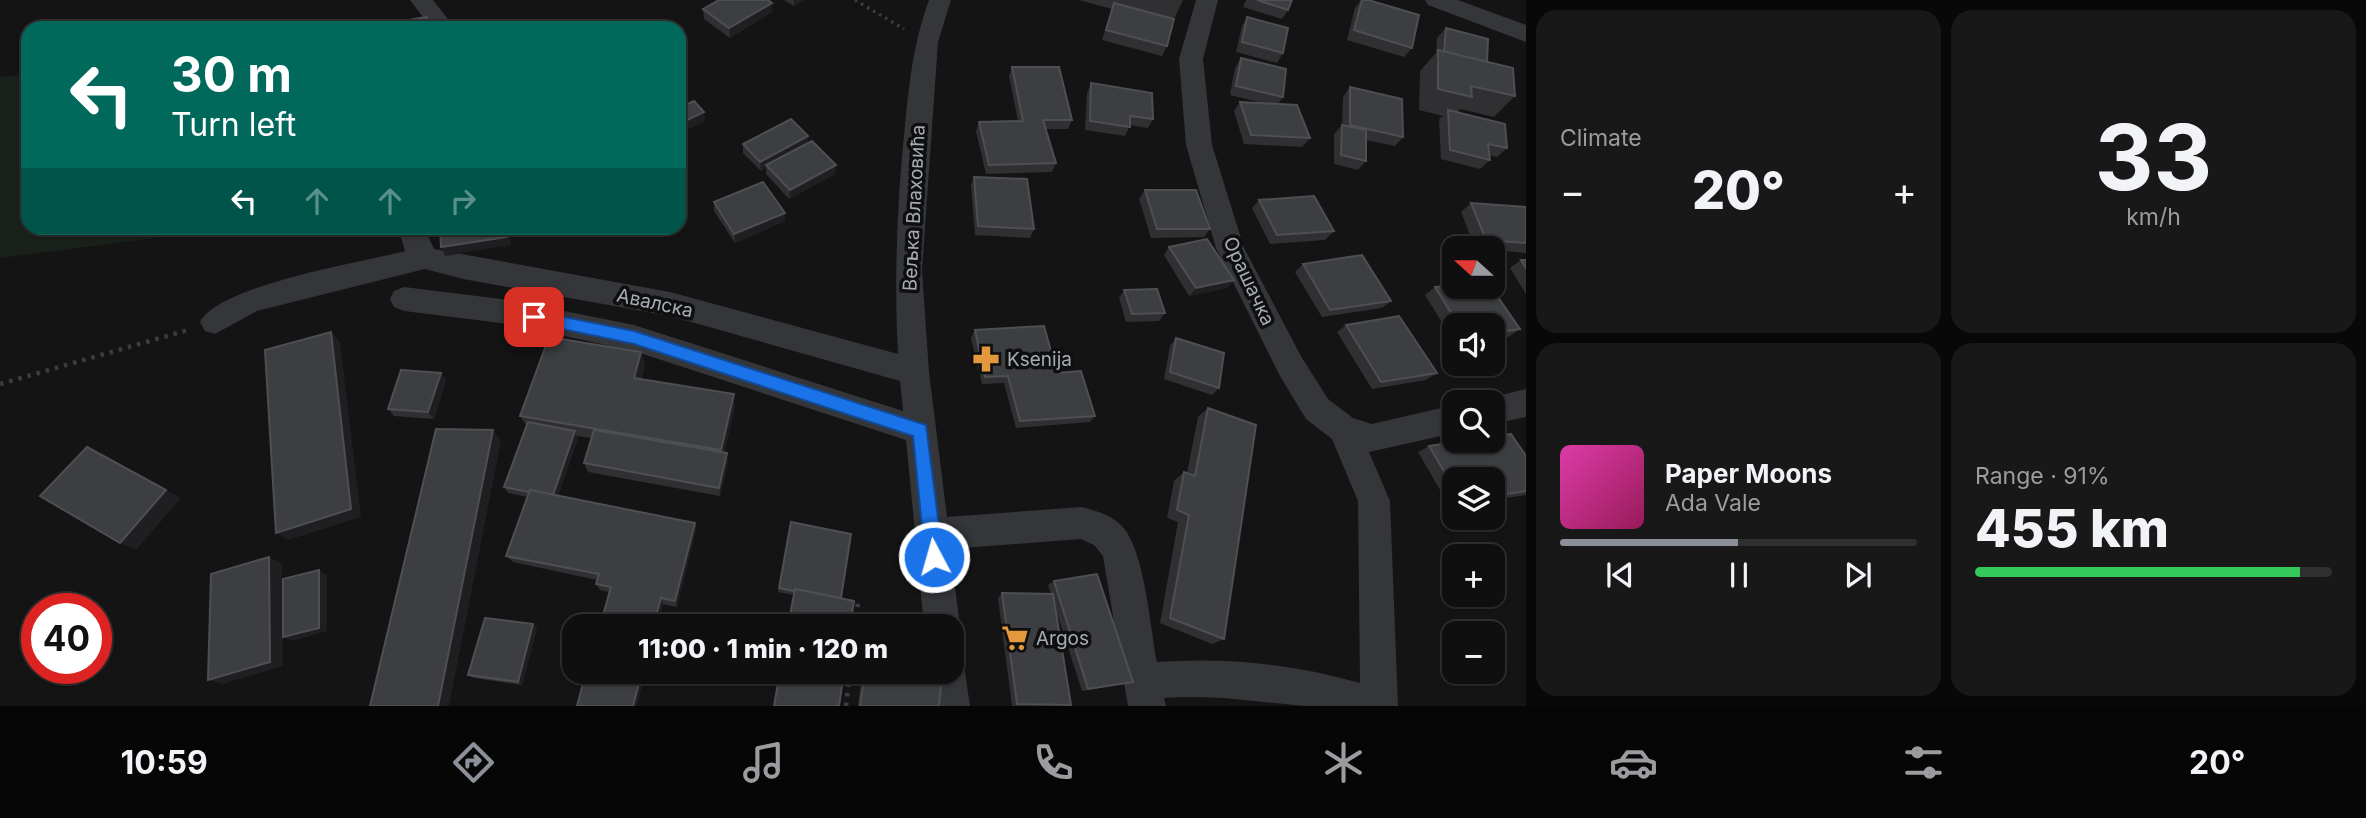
<!DOCTYPE html>
<meta charset="utf-8">
<style>
body{margin:0;font-family:Inter,sans-serif;background:#181819;color:#f1f3f6;height:100vh;display:flex;flex-direction:column;font-size:26px;white-space:nowrap}
*{box-sizing:border-box;margin:0}
p{font-size:23px;color:#9b9c9f}
.icon{flex:none;width:38px;height:38px;fill:none;stroke:currentColor;stroke-width:2;stroke-linecap:round;stroke-linejoin:round}
.map{position:relative;flex:1;overflow:hidden}
.details{display:flex;flex-direction:column;gap:10px;padding:10px;background:#080809;width:840px}
.details>*{flex:none}
.banner{position:absolute;left:21px;top:21px;width:665px;height:214px;border-radius:21px;box-shadow:0 2px 5px #0004,0 0 0 2px #2f2f30;background:#00695c;color:#fff;overflow:hidden}
.needle{width:46px;rotate:291deg}
.fabs{position:absolute;left:1442px;top:236px;display:grid;gap:14px}
.fabs a{display:grid;place-items:center;width:63px;height:63px;border-radius:14px;background:#0f0f10;box-shadow:0 2px 5px #0004,0 0 0 2px #2f2f30;font-size:35px}
.speed{position:absolute;left:21px;top:593px;display:flex;gap:14px;font-size:35px;font-weight:700;text-align:center}
.speed>*{display:grid;place-content:center;width:91px;height:91px;border-radius:50%;background:#0f0f10;box-shadow:0 2px 5px #0004,0 0 0 2px #2f2f30;line-height:1}
.speed .limit{border:10px solid #d22;background:#fff;color:#111}
.pin{position:absolute;display:grid;place-items:center;width:60px;height:60px;color:#fff;margin:-30px;border-radius:14px;box-shadow:0 4px 10px #0006}
.me{position:absolute;width:77px;margin:-38px;rotate:354deg;stroke-linejoin:round;filter:drop-shadow(0 0 5px #0008)}
.turn{display:flex;align-items:center;gap:24px;height:147px;padding:0 35px;font-size:32px}
.turn .icon{width:91px;height:91px;stroke-width:2.5}
.turn b{display:block;font-size:49px;line-height:60px}
.lanes{display:flex;align-items:center;height:66px;padding:0 35px;background:#0003;justify-content:center;gap:35px;direction:ltr}
.lanes .off{opacity:.35}
.big{font-size:52px;font-weight:800;line-height:1.1}
.details .widget{flex:1;display:flex;flex-direction:column;justify-content:center;gap:10px;min-width:0;padding:0 24px;border-radius:21px;background:#181819}
.details .dial{align-items:center;gap:0}
.dial b{font-size:91px;line-height:1}
.song{display:flex;align-items:center;gap:21px}
.cover{width:84px;height:84px;border-radius:10px;background:linear-gradient(135deg,hsl(320 70% 55%),hsl(330 70% 35%))}
.played{height:7px;border-radius:4px;background:linear-gradient(90deg,#8c9099 50%,#2f2f30 50%)}
.keys{display:flex;justify-content:space-around;direction:ltr}
.heat{display:flex;justify-content:space-between;align-items:center;font-size:38px;direction:ltr}
.charge{height:10px;border-radius:5px;background:linear-gradient(90deg,#34c759 91%,#2f2f30 0)}
.details .tiles{flex:1;display:grid;gap:10px;grid-template-columns:repeat(2,1fr)}
.trip{position:absolute;left:562px;top:614px;width:402px;height:70px;border-radius:21px;background:#0f0f10;box-shadow:0 2px 5px #0004,0 0 0 2px #2f2f30;font-weight:800;line-height:70px;text-align:center}
.tabs{display:flex;height:112px;justify-content:space-around;align-items:center;background:#060606;color:#9b9c9f}
.tabs .icon{width:49px;height:49px}
.tabs .selected{color:#8c9099}
.tabs b{font-size:32px;color:#f1f3f6}
main{display:flex;flex:1;min-height:0}
.map>svg:first-child{display:block}
.green{fill:#1a201a}
.lines{fill:none;stroke-linecap:round;stroke-linejoin:round}
.path-far1{stroke:#3b3d41;stroke-width:3.5;stroke-dasharray:2.5 4.5;stroke-linecap:butt}
.path{stroke:#3b3d41;stroke-width:4.5;stroke-dasharray:3.5 6;stroke-linecap:butt}
.minor{fill:#35363a;fill-rule:evenodd}
.wall{fill:#303033}
.shaded-wall{fill:#1f1f21}
.building{fill:#3d3e41;stroke:#4d4f53;stroke-width:2}
.route{fill:#1a73e8;stroke:#114b97;stroke-width:2}
.labels{text-anchor:middle;dominant-baseline:central;stroke-width:7;stroke-linejoin:round;paint-order:stroke}
.street-label{font-size:19px;fill:#a6acb5;stroke:#0f0f10}
.poi-label{font-size:19px;fill:#a6acb5;stroke:#0f0f10;text-anchor:start}
</style>
<main>
<div class="map">
<svg width="1526" height="706" viewBox="0 0 1526 706">
<rect width="100%" height="100%" fill="#141415"/>
<!-- green -->
<polygon class="green" points="28,74 28,228 234,228 0,258 0,77"/>
<g class="lines">
<!-- path-far1 -->
<polyline class="path-far1" points="855,0 904,29"/>
<!-- path -->
<g class="path">
<polyline points="0,384 188,330"/>
<polyline points="855,626 858,603"/>
<polyline points="846,706 850,672"/>
</g>
<!-- minor -->
<g class="minor">
<polygon points="410,0 433,0 455,28 431,28"/>
<path d="M 929,0 L 951,0 L 938,42 L 922,270 L 929,372 L 947,517 L 1081,507 C 1094,510 1111,515 1121,525 C 1145,549 1150,627 1157,662 C 1226,657 1294,664 1360,683 L 1358,501 L 1332,439 L 1306,419 L 1280,376 L 1216,248 L 1186,145 L 1179,59 L 1196,0 L 1218,0 L 1203,59 L 1212,145 L 1244,248 L 1302,358 L 1328,399 L 1353,418 L 1372,424 L 1454,405 L 1454,433 L 1369,452 L 1390,501 L 1398,706 C 1367,706 1335,706 1305,706 C 1256,702 1214,694 1164,698 L 1166,706 L 1128,706 L 1103,556 L 1094,545 L 1081,539 L 950,549 L 960,626 L 952,640 L 952,626 L 924,626 L 906,440 L 634,351 L 509,324 L 404,311 L 394,307 L 390,299 L 394,291 L 404,287 L 509,300 L 634,325 L 903,411 L 900,381 L 670,316 L 463,279 L 425,269 L 257,311 L 215,334 L 205,331 L 200,322 C 219,285 363,262 405,251 L 398,228 L 424,228 L 434,249 L 670,292 L 898,354 C 894,277 897,202 905,125 C 910,78 913,45 929,0 Z"/>
<polygon points="1425,0 1458,0 1526,25 1526,42 1428,5"/>
<polygon points="1526,389 1526,417 1493,424 1493,402 1481,402 1482,400"/>
<polygon points="952,656 960,659 965,672 970,706 932,706 929,672 952,672"/>
</g>
</g>
<!-- wall -->
<g class="wall">
<polygon points="784,0 804,0 794,6"/>
<polygon points="1079,0 1183,0 1174,19 1167,46 1162,56 1102,40 1112,9"/>
<polygon points="1246,0 1292,0 1288,10 1282,19 1243,7"/>
<polygon points="1361,0 1368,0 1412,48 1404,57 1347,40 1355,8"/>
<polygon points="703,9 772,12 730,38 704,19"/>
<polygon points="1247,17 1283,53 1277,63 1236,52 1242,26"/>
<polygon points="1446,28 1487,62 1515,96 1494,117 1461,109 1457,112 1507,148 1497,157 1489,155 1490,160 1480,169 1441,159 1439,119 1443,116 1419,110 1420,71 1436,53 1437,38"/>
<polygon points="1241,58 1283,97 1278,104 1310,138 1302,147 1244,144 1234,111 1240,102 1263,103 1230,95 1235,68"/>
<polygon points="1012,67 1072,120 1068,129 1046,129 1056,163 1052,172 986,174 976,131 979,122 1018,121 1009,76"/>
<polygon points="1091,83 1153,119 1148,128 1130,125 1125,136 1085,130 1087,93"/>
<polygon points="1350,87 1403,137 1395,146 1366,140 1366,161 1358,170 1334,164 1334,134 1342,125 1343,97"/>
<polygon points="808,143 836,165 835,174 789,199 766,174 766,168 761,171 743,153 743,144"/>
<polygon points="974,177 1034,229 1030,238 975,235 971,186"/>
<polygon points="1145,190 1210,229 1204,237 1151,238 1139,199"/>
<polygon points="1259,200 1334,231 1325,240 1270,244 1252,208"/>
<polygon points="714,202 785,221 735,243 714,211"/>
<polygon points="1471,203 1526,207 1526,253 1493,250 1493,248 1475,248 1461,212"/>
<polygon points="1169,247 1234,280 1227,288 1189,296 1164,255"/>
<polygon points="1521,260 1526,260 1526,294 1510,268"/>
<polygon points="1303,264 1391,301 1382,308 1322,317 1295,272"/>
<polygon points="1435,287 1520,329 1508,337 1493,339 1493,326 1454,326 1454,342 1425,295"/>
<polygon points="1124,290 1165,313 1159,321 1126,322 1119,298"/>
<polygon points="1346,325 1437,373 1426,380 1372,389 1337,332"/>
<polygon points="975,330 1057,373 1095,416 1090,422 1016,428 1004,383 982,384 971,338"/>
<polygon points="1176,338 1219,388 1212,395 1164,379 1170,346"/>
<polygon points="641,352 645,365 641,379 735,406 724,453 728,462 720,496 588,472 584,463 592,438 577,436 578,438 558,496 695,523 696,530 677,607 663,604 658,626 600,626 609,592 600,590 596,584 597,580 513,562 506,556 528,497 508,493 504,487 527,426 520,416"/>
<polygon points="441,373 446,380 434,419 394,416 388,409"/>
<polygon points="1208,408 1224,639 1212,644 1160,623 1178,522 1167,518 1174,481 1184,472 1187,473 1198,417"/>
<polygon points="1429,446 1526,456 1526,495 1493,500 1493,480 1454,480 1454,506 1450,507 1418,452"/>
<polygon points="1054,581 1133,682 1126,684 1082,691 1055,607 1071,705 1012,706 998,598 1002,593 1051,594 1048,585"/>
<polygon points="779,588 841,598 794,595 778,592"/>
<polygon points="537,628 522,685 474,678 468,675"/>
<polygon points="862,672 942,672 939,706 858,706"/>
</g>
<!-- shaded-wall -->
<g class="shaded-wall">
<polygon points="794,0 804,0 794,6"/>
<polygon points="772,3 772,12 730,38 729,28"/>
<polygon points="704,112 705,121 679,134 679,124"/>
<polygon points="808,136 808,145 766,165 766,168 761,171 760,162"/>
<polygon points="836,165 835,174 789,199 790,190"/>
<polygon points="785,213 785,221 735,243 734,234"/>
<polygon points="507,228 510,228 511,245 445,256 441,247"/>
<polygon points="1234,280 1227,288 1189,296 1196,288"/>
<polygon points="331,332 340,342 361,517 288,540 276,533"/>
<polygon points="641,352 645,365 637,390 634,378"/>
<polygon points="441,373 446,380 434,419 428,412"/>
<polygon points="734,394 735,406 723,461 721,450"/>
<polygon points="493,430 501,441 449,706 438,706"/>
<polygon points="575,431 578,438 556,502 552,497"/>
<polygon points="727,453 728,462 720,496 719,488"/>
<polygon points="166,490 181,498 136,550 120,543"/>
<polygon points="695,523 696,530 677,607 675,601"/>
<polygon points="269,557 282,564 283,666 223,684 208,680"/>
<polygon points="319,570 327,575 327,631 292,641 283,637"/>
<polygon points="661,598 663,604 658,626 653,626"/>
<polygon points="533,624 537,628 522,685 518,682"/>
<polygon points="642,672 646,672 637,706 633,706"/>
</g>
<!-- building -->
<g class="building">
<polygon points="719,0 768,0 772,3 729,28 703,9"/>
<polygon points="1257,0 1292,0 1288,10"/>
<polygon points="1362,0 1368,0 1419,15 1412,48 1354,30"/>
<polygon points="1114,3 1174,19 1167,46 1106,30"/>
<polygon points="427,17 428,28 390,28 390,23"/>
<polygon points="1247,17 1288,28 1283,53 1242,42"/>
<polygon points="1446,28 1488,39 1487,62 1444,52"/>
<polygon points="1438,50 1513,68 1515,96 1471,86 1472,97 1438,89"/>
<polygon points="1241,58 1286,69 1283,97 1236,86"/>
<polygon points="1012,67 1059,67 1072,120 1043,120 1056,163 989,165 979,122 1023,121"/>
<polygon points="1091,83 1152,93 1153,119 1130,116 1130,127 1090,121"/>
<polygon points="1350,87 1402,99 1403,137 1350,125"/>
<polygon points="694,101 704,112 679,124 679,108"/>
<polygon points="1240,102 1297,105 1310,138 1251,135"/>
<polygon points="1448,110 1505,124 1507,148 1488,144 1490,160 1450,150"/>
<polygon points="791,119 808,136 760,162 743,144"/>
<polygon points="1342,125 1366,130 1366,161 1341,155"/>
<polygon points="812,141 836,165 790,190 766,165"/>
<polygon points="974,177 1027,179 1034,229 978,226"/>
<polygon points="763,182 785,213 734,234 714,202"/>
<polygon points="1145,190 1196,190 1210,229 1157,229"/>
<polygon points="1314,196 1334,231 1277,235 1259,200"/>
<polygon points="1471,203 1526,207 1526,243 1486,240"/>
<polygon points="440,228 507,228 507,237 441,247"/>
<polygon points="1207,239 1234,280 1196,288 1169,247"/>
<polygon points="1362,255 1391,301 1330,310 1303,264"/>
<polygon points="1521,260 1526,260 1526,268"/>
<polygon points="1454,285 1454,287 1491,287 1520,329 1493,333 1493,326 1459,326 1435,287"/>
<polygon points="1157,289 1165,313 1132,314 1124,290"/>
<polygon points="1399,316 1437,373 1381,382 1346,325"/>
<polygon points="1044,326 1057,373 1081,371 1095,416 1020,421 1008,376 985,377 975,330"/>
<polygon points="331,332 351,509 276,533 265,350"/>
<polygon points="549,337 641,352 634,378 734,394 721,450 520,416"/>
<polygon points="1176,338 1224,353 1219,388 1170,372"/>
<polygon points="401,370 441,373 428,412 388,409"/>
<polygon points="1208,408 1256,425 1224,639 1170,618 1189,515 1177,510 1184,472 1195,476"/>
<polygon points="528,422 575,431 553,495 530,490 529,492 504,487"/>
<polygon points="436,429 493,430 438,706 370,706"/>
<polygon points="594,430 727,453 719,488 584,463"/>
<polygon points="1511,434 1526,456 1526,491 1493,496 1493,480 1454,480 1454,488 1429,446 1462,441 1493,441 1493,436"/>
<polygon points="87,447 166,490 120,543 40,496"/>
<polygon points="530,490 695,523 675,601 661,598 653,626 600,626 611,587 596,584 599,574 506,556"/>
<polygon points="791,522 851,534 841,598 795,589 794,591 779,588"/>
<polygon points="269,557 270,662 208,680 211,574"/>
<polygon points="319,570 319,628 283,637 283,579"/>
<polygon points="1097,574 1133,682 1088,689 1054,581"/>
<polygon points="795,589 854,601 850,626 788,626"/>
<polygon points="1002,593 1053,594 1071,705 1017,704"/>
<polygon points="485,618 533,624 518,682 468,675"/>
<polygon points="586,672 642,672 633,706 577,706"/>
<polygon points="780,672 844,672 839,706 774,706"/>
<polygon points="865,672 942,672 939,706 860,706"/>
</g>
<!-- route -->
<polygon class="route" points="534,311 634,331 926,425 943,557 941,564 934,566 928,564 925,557 913,436 634,344 529,322 527,317"/>
<!-- icons -->
<defs>
<g id="pharmacy-bare" transform="scale(2.1)"><path d="M-2-6h4v4h4v4h-4v4h-4v-4h-4v-4h4Z" fill="#e4983d" stroke="#0f0f10" stroke-width="2.5" paint-order="stroke"/></g>
<g id="supermarket-bare" transform="scale(2.1)"><path d="M-6-5.5h2.5l.6 2H6L4.5 2H-2.5L-4.4-4H-6ZM-1.5 3.2a1.3 1.3 0 1 0 .1 0ZM3 3.2a1.3 1.3 0 1 0 .1 0Z" fill="#e4983d" stroke="#0f0f10" stroke-width="2.5" paint-order="stroke"/></g>
</defs>
<g fill-rule="evenodd">
<use href="#pharmacy-bare" x="986" y="359"/>
<use href="#supermarket-bare" x="1015" y="638"/>
</g>
<g class="labels">
<!-- street labels -->
<g class="street-label">
<text transform="translate(914 208) rotate(-87)">Вељка Влаховића</text>
<text transform="translate(1249 281) rotate(65)">Орашачка</text>
<text transform="translate(655 303) rotate(12)">Авалска</text>
</g>
<!-- poi labels -->
<g class="poi-label">
<text x="1007" y="359">Ksenija</text>
<text x="1036" y="638">Argos</text>
</g>
</g>
</svg>
<div class="fabs">
<a><svg class="needle" viewBox="-14 -14 28 28"><path d="M0-13l5 13h-10z" fill="#e53935"/><path d="M0 13l5-13h-10z" fill="#9b9c9f"/></svg></a>
<a><svg class="icon" aria-label="sound" viewBox="0 0 24 24"><path d="M4 9h4l5-4v14l-5-4H4zM17 9q2 3 0 6"/></svg></a>
<a><svg class="icon" aria-label="search" viewBox="0 0 24 24"><circle cx="10" cy="10" r="6"/><path d="M15 15l6 6"/></svg></a>
<a><svg class="icon" aria-label="layers" viewBox="0 0 24 24"><path d="M12 4l9 5-9 5-9-5zM3 14l9 5 9-5"/></svg></a>
<a>+</a>
<a>−</a>
</div>
<div class="speed"><div class="limit">40</div></div>
<div class="pin" style="left:534px;top:317px;background:#d93025"><svg class="icon" aria-label="arrive" viewBox="0 0 24 24"><path d="M6 21V4h12l-3 4 3 4H6"/></svg></div>
<svg class="me" style="left:934px;top:557px" viewBox="-20 -20 40 40"><circle r="17" fill="#1a73e8" stroke="#fff" stroke-width="3"/><path d="M0-11L8 9 0 5-8 9z" fill="#fff"/></svg>
<div class="trip">11:00 · 1 min · 120 m</div>
<div class="banner">
<div class="turn"><svg class="icon" aria-label="left" viewBox="0 0 24 24"><path d="M17 20v-9H6M10 6l-5 5 5 5"/></svg><div><b>30 m</b>Turn left</div></div>
<div class="lanes"><svg class="icon" aria-label="left" viewBox="0 0 24 24"><path d="M17 20v-9H6M10 6l-5 5 5 5"/></svg><svg class="icon off" aria-label="ahead" viewBox="0 0 24 24"><path d="M12 20V5M6 11l6-6 6 6"/></svg><svg class="icon off" aria-label="ahead" viewBox="0 0 24 24"><path d="M12 20V5M6 11l6-6 6 6"/></svg><svg class="icon off" aria-label="right" viewBox="0 0 24 24"><path d="M7 20v-9h11M14 6l5 5-5 5"/></svg></div>
</div>
</div>
<section class="details">
<div class="tiles">
<div class="widget"><p>Climate</p>
<div class="heat"><a>−</a><b class="big">20°</b><a>+</a></div>
</div>
<div class="widget dial"><b>33</b><p>km/h</p></div>
<div class="widget">
<div class="song"><i class="cover"></i><div><b>Paper Moons</b><p>Ada Vale</p></div></div>
<div class="played"></div>
<div class="keys"><svg class="icon" aria-label="previous" viewBox="0 0 24 24"><path d="M18 5L8 12l10 7zM5 5v14"/></svg><svg class="icon" aria-label="pause" viewBox="0 0 24 24"><path d="M8 5v14M16 5v14"/></svg><svg class="icon" aria-label="next" viewBox="0 0 24 24"><path d="M6 5l10 7-10 7zM19 5v14"/></svg></div>
</div>
<div class="widget"><p>Range · 91%</p><b class="big">455 km</b><div class="charge"></div></div>
</div>
</section>
</main>
<nav class="tabs">
<b>10:59</b>
<svg class="icon selected" aria-label="directions" viewBox="0 0 24 24"><path d="M12 3l9 9-9 9-9-9zM9 14v-3h6M13 9l2 2-2 2"/></svg>
<svg class="icon" aria-label="music" viewBox="0 0 24 24"><path d="M9 18V5l10-2v13"/><circle cx="6" cy="18" r="3"/><circle cx="16" cy="16" r="3"/></svg>
<svg class="icon" aria-label="phone" viewBox="0 0 24 24"><path d="M5 4h4l2 5-3 2q2 4 5 5l2-3 5 2v4C11 20 4 13 5 4z"/></svg>
<svg class="icon" aria-label="climate" viewBox="0 0 24 24"><path d="M12 3v18M4 7l16 10M4 17L20 7"/></svg>
<svg class="icon" aria-label="car" viewBox="0 0 24 24"><path d="M5 17H2v-5l4-1 3-4h7l3 4 3 1v5h-3M9 17h6M6 11h13"/><circle cx="7" cy="17" r="2"/><circle cx="17" cy="17" r="2"/></svg>
<svg class="icon" aria-label="filters" viewBox="0 0 24 24"><path d="M4 7h16M4 17h16"/><circle cx="9" cy="7" r="2"/><circle cx="15" cy="17" r="2"/></svg>
<b>20°</b>
</nav>
